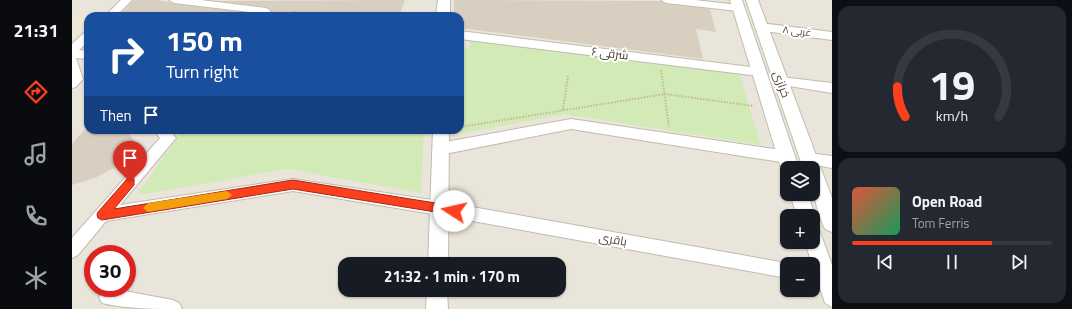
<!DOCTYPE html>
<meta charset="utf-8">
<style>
body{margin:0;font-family:"Titillium Web",Cairo,sans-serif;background:#242831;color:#f1f3f6;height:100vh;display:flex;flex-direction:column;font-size:15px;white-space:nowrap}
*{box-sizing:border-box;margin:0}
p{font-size:13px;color:#9ea1a6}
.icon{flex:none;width:22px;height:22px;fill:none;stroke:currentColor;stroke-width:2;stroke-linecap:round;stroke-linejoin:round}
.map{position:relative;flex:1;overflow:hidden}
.sheet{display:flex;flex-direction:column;gap:6px;padding:6px;background:#0d0f14;width:240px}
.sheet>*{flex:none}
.banner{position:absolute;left:12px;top:12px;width:380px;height:122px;border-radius:12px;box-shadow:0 1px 3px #0004;background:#1a4fa0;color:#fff;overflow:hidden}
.controls{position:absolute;left:708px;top:161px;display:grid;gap:8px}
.controls a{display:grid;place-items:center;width:40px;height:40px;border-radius:8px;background:#171b24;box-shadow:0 1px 3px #0004;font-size:20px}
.speed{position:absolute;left:12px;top:245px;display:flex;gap:8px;font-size:20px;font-weight:700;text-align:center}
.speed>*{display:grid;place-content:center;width:52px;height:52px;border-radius:50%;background:#171b24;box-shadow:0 1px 3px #0004;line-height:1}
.speed .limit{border:6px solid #d22;background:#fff;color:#111}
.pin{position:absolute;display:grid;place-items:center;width:34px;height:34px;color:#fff;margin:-41px -17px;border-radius:50% 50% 50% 0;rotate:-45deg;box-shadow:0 0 4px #0007}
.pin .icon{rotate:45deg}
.me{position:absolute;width:44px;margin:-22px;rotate:280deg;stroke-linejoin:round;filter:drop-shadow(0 0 3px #0008)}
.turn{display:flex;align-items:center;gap:14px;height:84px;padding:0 16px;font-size:18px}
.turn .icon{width:52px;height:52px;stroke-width:2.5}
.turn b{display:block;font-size:28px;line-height:34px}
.then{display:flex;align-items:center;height:38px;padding:0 16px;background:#0003;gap:8px;font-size:15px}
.sheet .card{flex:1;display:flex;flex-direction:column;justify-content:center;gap:6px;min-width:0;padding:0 14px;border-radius:12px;background:#242831}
.sheet .dial{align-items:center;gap:0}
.dial svg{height:104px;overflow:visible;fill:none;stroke:#363941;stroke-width:7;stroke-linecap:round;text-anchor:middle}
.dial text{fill:#f1f3f6;stroke:none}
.song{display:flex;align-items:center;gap:12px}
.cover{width:48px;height:48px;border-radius:6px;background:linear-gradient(135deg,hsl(10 70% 55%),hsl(150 70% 35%))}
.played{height:4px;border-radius:2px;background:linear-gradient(90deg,#fc3f1d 70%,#363941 70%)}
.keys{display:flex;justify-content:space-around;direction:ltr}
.trip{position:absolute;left:266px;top:257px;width:228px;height:40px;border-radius:12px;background:#171b24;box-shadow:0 1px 3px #0004;font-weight:700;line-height:40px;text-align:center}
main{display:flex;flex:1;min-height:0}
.dock{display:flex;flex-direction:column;width:72px;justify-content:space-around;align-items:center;background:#090b0e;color:#9ea1a6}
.dock .icon{width:28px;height:28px}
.dock .on{color:#fc3f1d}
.dock b{font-size:18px;color:#f1f3f6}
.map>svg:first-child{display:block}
.residential{fill:#eae5da;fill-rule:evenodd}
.education{fill:#efe8d6}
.green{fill:#d2eab5}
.building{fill:#d8cfc1}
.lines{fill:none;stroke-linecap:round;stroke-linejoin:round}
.minor-casing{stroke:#c2bbae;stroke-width:2}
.tertiary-casing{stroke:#c2bbae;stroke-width:2}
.path{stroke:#c4b79f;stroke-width:2;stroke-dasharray:1.5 1.5;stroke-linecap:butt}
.minor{fill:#fff;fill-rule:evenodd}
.tertiary{fill:#fff;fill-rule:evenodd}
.route{fill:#fc3f1d;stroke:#a42913}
.slow{fill:#f59e0b}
.labels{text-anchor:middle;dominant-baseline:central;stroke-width:4;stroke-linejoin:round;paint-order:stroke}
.far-street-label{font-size:10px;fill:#4b4439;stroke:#fff}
.street-label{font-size:12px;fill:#4b4439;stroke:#fff}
</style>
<main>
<nav class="dock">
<b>21:31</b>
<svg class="icon on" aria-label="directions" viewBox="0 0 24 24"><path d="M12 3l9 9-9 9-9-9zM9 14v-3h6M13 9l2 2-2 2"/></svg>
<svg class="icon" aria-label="music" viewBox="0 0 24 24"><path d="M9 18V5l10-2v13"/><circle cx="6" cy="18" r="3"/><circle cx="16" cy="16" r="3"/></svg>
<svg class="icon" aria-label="phone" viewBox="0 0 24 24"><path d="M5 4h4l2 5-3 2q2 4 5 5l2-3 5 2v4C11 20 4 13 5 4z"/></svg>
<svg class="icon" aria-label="climate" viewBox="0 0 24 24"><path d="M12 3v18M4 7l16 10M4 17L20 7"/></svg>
</nav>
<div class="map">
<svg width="760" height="309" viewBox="0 0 760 309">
<rect width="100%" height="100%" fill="#f6f3ec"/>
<!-- residential -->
<path class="residential" d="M 0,0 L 760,0 L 760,309 L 0,309 ZM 16,16 L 388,16 L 388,130 L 16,130 ZM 715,168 L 741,168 L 741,194 L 715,194 ZM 715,216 L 741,216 L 741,242 L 715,242 ZM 21,254 L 55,254 L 55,288 L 21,288 ZM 273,264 L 487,264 L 487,290 L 273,290 ZM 715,264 L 741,264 L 741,290 L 715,290 Z"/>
<!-- education -->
<polygon class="education" points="0,15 16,17 16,25 0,40"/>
<!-- green -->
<g class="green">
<polygon points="397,40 667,73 689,145 492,114 382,135 381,130 388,130 388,48 397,48"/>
<polygon points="111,130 352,130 349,193 216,169 65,195"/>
</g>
<!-- building -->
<g class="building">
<polygon points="62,0 85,0 97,2 102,4 194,15 200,12 194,7 146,1 333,0 327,16 276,16 256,14 256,16 236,16 234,13 223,11 219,12 217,16 46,16"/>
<polygon points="382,0 588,1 594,4 638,9 644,32 624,29 631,59 608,56 388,28 388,16 382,16"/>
<polygon points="12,130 55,130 64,145 51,163 23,178 0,185 0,144"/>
</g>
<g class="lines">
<!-- minor casing -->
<g class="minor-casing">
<g id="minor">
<polygon points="49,0 60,0 44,16 33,16"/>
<polygon points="97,0 129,0 194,8 199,11 194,14 102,3"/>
<polygon points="589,0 623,0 666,5 671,8 666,11 594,3"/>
<polygon points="223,12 234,14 235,16 218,16 219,13"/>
<polygon points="689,23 760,32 760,40 685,30 683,27 685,24"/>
<polygon points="388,31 687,68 691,69 693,72 691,75 687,76 388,39"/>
<polygon points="16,32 16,42 7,50 16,51 16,59 4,58 11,79 4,87 0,88 0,44 12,33"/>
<polygon points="709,77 760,83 760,93 705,84 703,81 705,78"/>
<polygon points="499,119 715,151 720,153 722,157 720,161 715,163 499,129 368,155 363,153 361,149 363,145 368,143"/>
<polygon points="81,130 97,130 104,138 48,205 221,179 367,201 720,264 715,264 715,278 367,215 221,191 34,221 6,255 0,258 0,238 88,138"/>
<polygon points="737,153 760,156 760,168 732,163 730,159 732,155"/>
<path d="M 36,288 L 101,300 L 107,303 L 110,309 C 84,309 54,309 30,303 L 27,297 L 30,291 Z"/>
</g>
</g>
<!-- tertiary casing -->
<g class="tertiary-casing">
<g id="tertiary">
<polygon points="366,0 378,0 378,16 364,16"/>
<polygon points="658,0 670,0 727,168 715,168 715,174 712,173 709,168"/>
<path d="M 674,0 L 686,0 L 760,198 L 760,232 L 753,229 C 743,206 741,193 741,168 L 731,168 Z"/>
<polygon points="361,130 377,130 376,264 356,264"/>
<polygon points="718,194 736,194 743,216 741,221 741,216 725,216"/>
<polygon points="741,229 748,232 760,265 760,307 753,303 733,242 741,242"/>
<polygon points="355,290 375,290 376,309 354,309"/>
</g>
</g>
<!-- path -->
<g class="path">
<polyline points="589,70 597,127"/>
<polyline points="491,110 496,76"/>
<polyline points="388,127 593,94 682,106"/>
</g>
<!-- minor -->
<use href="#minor" class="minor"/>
<!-- tertiary -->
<use href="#tertiary" class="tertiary"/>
</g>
<!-- route -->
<polygon class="route" points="58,178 62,179 62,185 42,209 221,180 382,206 387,211 382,215 221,189 30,220 26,218 25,215 26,212 55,179"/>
<!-- slow -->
<polygon class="slow" points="155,191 160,195 155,199 76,212 71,208 76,203"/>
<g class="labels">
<!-- far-street labels -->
<g class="far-street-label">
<text transform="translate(725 31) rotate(7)">۸ غربی</text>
</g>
<!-- street labels -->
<g class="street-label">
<text transform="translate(538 53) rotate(7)">۶ شرقی</text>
<text transform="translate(710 84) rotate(70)">خرازی</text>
<text transform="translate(541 239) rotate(10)">باقری</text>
</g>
</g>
</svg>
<div class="controls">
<a><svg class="icon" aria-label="layers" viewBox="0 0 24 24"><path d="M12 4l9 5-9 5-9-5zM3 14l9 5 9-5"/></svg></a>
<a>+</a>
<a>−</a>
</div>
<div class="speed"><div class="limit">30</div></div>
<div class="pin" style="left:58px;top:182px;background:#d93025"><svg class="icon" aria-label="arrive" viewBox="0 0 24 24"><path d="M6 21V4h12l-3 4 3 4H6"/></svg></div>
<svg class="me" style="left:382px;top:211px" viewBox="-20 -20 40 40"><circle r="19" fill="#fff"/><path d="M0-13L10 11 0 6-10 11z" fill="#fc3f1d"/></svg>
<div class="trip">21:32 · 1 min · 170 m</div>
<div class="banner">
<div class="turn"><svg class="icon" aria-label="right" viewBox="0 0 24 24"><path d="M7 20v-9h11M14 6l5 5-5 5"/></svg><div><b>150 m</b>Turn right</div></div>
<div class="then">Then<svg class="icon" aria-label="arrive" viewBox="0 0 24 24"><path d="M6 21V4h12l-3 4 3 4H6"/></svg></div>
</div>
</div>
<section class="sheet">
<div class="card dial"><svg viewBox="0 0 100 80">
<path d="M14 69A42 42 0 1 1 86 69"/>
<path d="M14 69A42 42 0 0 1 8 46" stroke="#fc3f1d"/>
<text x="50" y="56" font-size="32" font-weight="700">19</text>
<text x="50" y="72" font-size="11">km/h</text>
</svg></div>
<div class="card">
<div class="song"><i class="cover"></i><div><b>Open Road</b><p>Tom Ferris</p></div></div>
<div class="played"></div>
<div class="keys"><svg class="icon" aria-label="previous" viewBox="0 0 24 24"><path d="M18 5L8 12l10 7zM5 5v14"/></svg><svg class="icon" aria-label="pause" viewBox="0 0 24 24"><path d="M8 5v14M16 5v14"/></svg><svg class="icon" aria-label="next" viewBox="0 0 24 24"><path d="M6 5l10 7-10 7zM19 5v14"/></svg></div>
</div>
</section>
</main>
